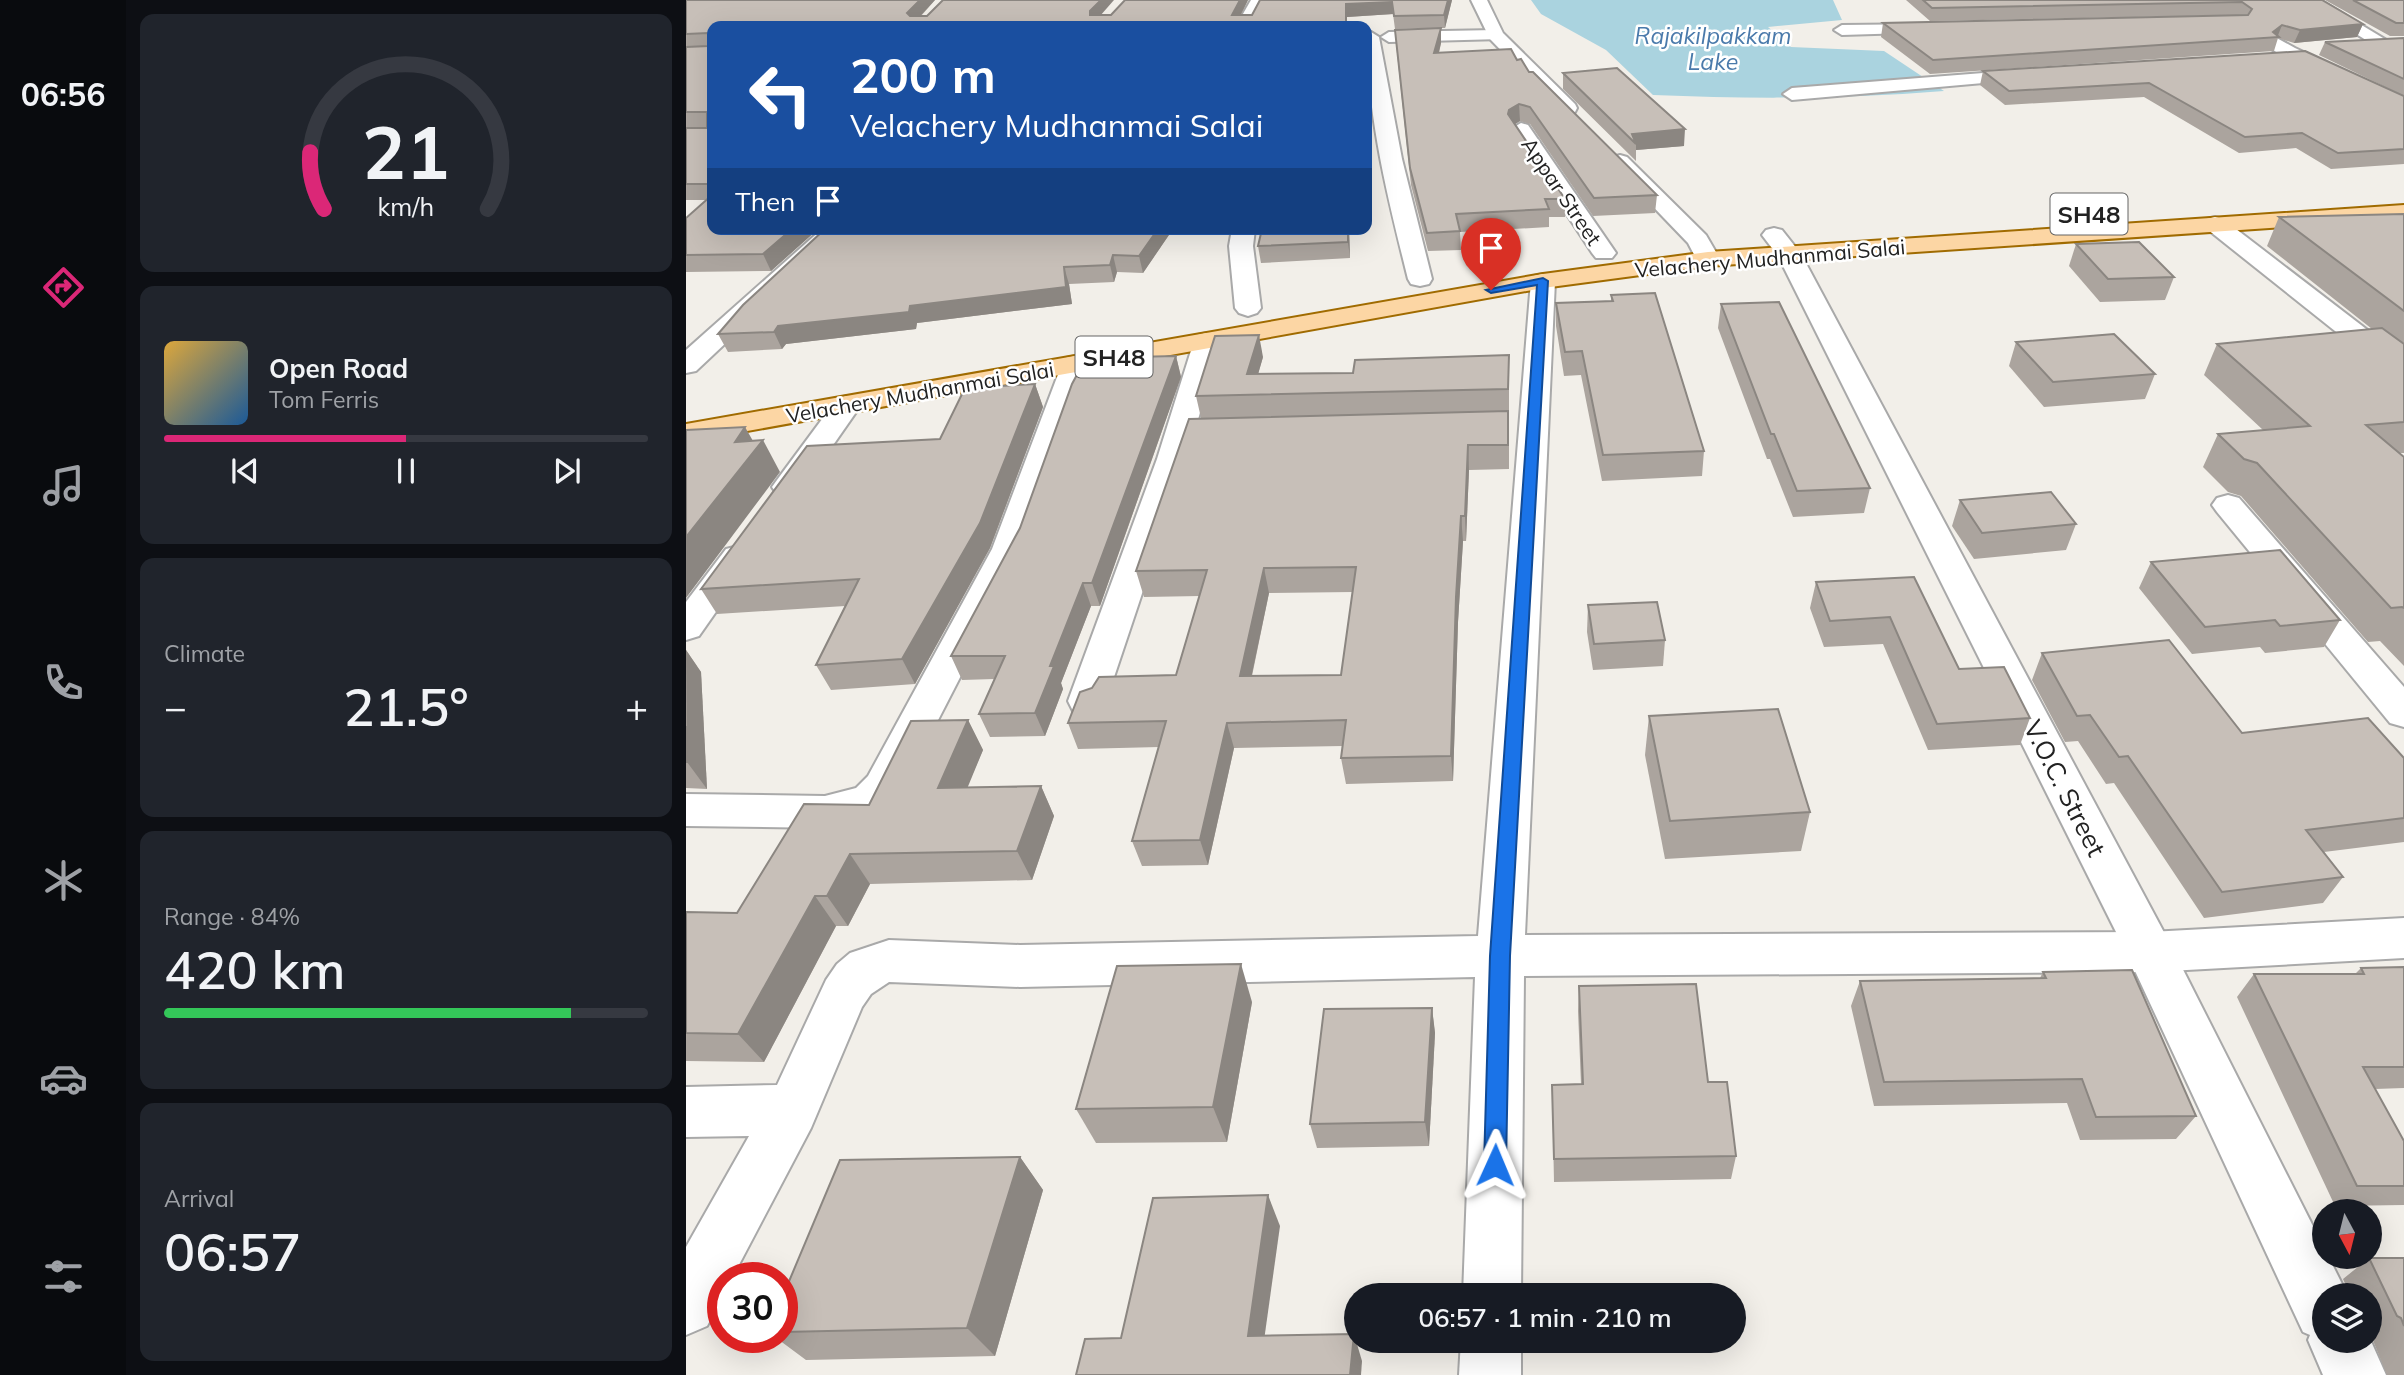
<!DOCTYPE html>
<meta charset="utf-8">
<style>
body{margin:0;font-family:Mulish,sans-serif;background:#20242c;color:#f1f3f6;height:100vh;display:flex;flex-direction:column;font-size:26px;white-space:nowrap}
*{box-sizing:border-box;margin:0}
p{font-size:23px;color:#9ea1a6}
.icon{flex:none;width:38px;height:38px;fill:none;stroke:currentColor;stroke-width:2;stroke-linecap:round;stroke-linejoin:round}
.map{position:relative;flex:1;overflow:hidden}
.drawer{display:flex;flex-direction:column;gap:14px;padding:14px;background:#0d0f14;width:560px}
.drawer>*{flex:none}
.hud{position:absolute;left:21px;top:21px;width:665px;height:214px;border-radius:14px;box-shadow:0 7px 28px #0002;background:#1a4fa0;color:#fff;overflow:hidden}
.needle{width:46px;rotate:173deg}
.tools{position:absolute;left:1626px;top:1199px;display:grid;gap:14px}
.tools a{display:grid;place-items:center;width:70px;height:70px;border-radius:50%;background:#171b24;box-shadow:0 7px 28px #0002;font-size:35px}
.speed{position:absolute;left:21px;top:1262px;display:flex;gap:14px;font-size:35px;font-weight:700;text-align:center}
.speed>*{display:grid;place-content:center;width:91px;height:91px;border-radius:50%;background:#171b24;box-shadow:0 7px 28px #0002;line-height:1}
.speed .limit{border:10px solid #d22;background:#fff;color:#111}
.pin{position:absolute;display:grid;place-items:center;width:60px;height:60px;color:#fff;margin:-72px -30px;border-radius:50% 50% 50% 0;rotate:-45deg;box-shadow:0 0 7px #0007}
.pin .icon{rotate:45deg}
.me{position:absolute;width:77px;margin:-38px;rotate:1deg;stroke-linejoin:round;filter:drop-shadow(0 0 5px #0008)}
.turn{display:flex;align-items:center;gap:24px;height:147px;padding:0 28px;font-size:32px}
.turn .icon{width:91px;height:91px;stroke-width:2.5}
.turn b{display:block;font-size:49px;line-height:60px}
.then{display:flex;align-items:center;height:66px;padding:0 28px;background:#0003;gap:14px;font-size:26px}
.big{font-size:52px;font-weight:600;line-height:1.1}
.drawer .widget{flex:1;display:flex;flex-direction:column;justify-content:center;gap:10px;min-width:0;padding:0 24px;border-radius:14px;background:#20242c}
.drawer .dial{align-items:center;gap:0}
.dial svg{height:182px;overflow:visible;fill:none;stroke:#363941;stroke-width:7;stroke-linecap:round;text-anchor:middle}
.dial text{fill:#f1f3f6;stroke:none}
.song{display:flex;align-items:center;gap:21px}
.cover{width:84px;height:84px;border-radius:10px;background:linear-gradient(135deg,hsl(40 70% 55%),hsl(210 70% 35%))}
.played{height:7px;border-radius:4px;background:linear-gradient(90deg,#db2777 50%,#363941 50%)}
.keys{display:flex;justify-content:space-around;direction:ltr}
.heat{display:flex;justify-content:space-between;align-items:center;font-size:38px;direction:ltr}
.charge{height:10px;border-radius:5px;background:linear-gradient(90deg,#34c759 84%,#363941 0)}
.trip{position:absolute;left:658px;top:1283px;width:402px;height:70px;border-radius:35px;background:#171b24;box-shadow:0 7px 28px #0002;font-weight:600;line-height:70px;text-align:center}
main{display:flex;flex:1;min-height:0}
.tab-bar{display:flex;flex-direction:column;width:126px;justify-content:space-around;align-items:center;background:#090b0e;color:#9ea1a6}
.tab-bar .icon{width:49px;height:49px}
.tab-bar .selected{color:#db2777}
.tab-bar b{font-size:32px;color:#f1f3f6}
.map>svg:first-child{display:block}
.water{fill:#aad3df}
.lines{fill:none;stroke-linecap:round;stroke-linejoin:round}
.minor-casing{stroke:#a9a9a9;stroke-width:4}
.tertiary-casing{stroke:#a9a9a9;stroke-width:4}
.primary-casing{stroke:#a06b00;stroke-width:4}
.minor{fill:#fff;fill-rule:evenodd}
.tertiary{fill:#fff;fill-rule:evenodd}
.primary{fill:#fcd6a4;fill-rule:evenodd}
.wall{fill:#aba49e;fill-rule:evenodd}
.shaded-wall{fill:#8b8681}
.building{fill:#c7bfb8;stroke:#8b8681;stroke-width:2;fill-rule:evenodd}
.route{fill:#1a73e8;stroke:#114b97;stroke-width:2}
.labels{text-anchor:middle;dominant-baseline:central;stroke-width:5;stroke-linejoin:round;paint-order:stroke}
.far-street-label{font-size:21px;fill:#222;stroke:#fff}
.far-water-label{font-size:23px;font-style:italic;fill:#4a7aab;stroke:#fff}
.shield{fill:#fff;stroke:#646464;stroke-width:2}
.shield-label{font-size:24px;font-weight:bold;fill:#222}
.street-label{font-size:26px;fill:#222;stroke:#fff}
</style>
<main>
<nav class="tab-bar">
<b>06:56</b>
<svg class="icon selected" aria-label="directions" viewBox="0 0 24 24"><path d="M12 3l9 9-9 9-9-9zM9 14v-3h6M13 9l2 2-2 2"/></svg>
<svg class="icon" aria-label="music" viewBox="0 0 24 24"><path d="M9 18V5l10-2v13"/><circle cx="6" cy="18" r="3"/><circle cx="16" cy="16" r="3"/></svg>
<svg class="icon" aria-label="phone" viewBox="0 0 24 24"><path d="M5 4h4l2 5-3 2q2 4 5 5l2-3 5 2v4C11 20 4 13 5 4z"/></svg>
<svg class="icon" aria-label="climate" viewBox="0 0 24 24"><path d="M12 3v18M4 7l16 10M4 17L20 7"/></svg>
<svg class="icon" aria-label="car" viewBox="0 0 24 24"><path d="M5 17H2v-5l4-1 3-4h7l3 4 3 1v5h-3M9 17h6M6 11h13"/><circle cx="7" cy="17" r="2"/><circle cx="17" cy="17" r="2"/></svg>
<svg class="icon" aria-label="filters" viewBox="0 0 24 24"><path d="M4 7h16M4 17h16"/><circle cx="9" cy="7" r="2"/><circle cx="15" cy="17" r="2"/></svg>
</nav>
<section class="drawer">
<div class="widget dial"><svg viewBox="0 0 100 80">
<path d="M14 69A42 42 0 1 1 86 69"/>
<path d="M14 69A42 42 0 0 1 8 44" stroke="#db2777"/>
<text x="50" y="56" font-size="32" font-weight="700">21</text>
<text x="50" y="72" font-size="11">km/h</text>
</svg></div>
<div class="widget">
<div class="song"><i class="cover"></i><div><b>Open Road</b><p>Tom Ferris</p></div></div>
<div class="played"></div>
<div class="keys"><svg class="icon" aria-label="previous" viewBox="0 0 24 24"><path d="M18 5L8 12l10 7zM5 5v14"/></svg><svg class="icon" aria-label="pause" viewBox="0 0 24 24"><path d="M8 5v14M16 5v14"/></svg><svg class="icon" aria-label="next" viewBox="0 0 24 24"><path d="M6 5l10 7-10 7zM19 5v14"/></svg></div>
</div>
<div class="widget"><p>Climate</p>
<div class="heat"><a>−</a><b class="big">21.5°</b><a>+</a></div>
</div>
<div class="widget"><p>Range · 84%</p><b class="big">420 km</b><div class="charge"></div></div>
<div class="widget"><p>Arrival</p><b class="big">06:57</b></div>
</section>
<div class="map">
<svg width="1718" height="1375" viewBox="0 0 1718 1375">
<rect width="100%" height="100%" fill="#f2efe9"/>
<!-- water -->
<path class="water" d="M 845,0 L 1147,0 L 1156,20 L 1082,27 L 1105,47 L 1198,51 L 1258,91 C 1161,99 1064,99 967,95 L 920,50 L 855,14 Z"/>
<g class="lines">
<!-- minor casing -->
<g class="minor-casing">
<g id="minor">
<polygon points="565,0 581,0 566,26 550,26"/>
<polygon points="1503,0 1522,0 1609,48 1718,99 1718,112 1597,56"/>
<polygon points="1615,0 1634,0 1707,44 1705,48 1693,48"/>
<polygon points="1248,24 1254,26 1256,29 1254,32 1156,35 1148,30 1156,25"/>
<polygon points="810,30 818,35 816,39 703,42 695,37 703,32"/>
<path d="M 685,32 L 693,37 L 716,159 L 746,279 L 743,284 L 734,286 L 725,284 L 722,279 C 702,199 681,116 681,33 Z"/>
<polygon points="1348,69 1354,70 1357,74 1354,78 1106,100 1097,94 1106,88"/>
<polygon points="835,123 842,125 930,253 926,258 910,258 906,253 825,129"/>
<polygon points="1529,217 1537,219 1718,358 1718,380 1708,378 1521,229 1518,224 1521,219"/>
<polygon points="136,229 161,229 10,371 0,373 0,350"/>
<polygon points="546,229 569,229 567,246 575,308 571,313 562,316 553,313 549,308 543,246"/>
<polygon points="857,274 866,276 869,281 839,935 1464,932 1718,918 1718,958 1464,972 838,976 835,1295 777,1295 789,977 334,987 203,982 185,994 176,1007 125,1128 46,1278 37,1278 37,1296 21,1326 0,1335 0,1247 63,1136 0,1137 0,1087 91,1085 140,980 151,964 164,953 203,940 334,945 792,936 845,281 848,276"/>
<polygon points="521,333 530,335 534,341 501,459 420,701 415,711 401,715 387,711 382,701 471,459 508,341 512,335"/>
<polygon points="390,356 400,358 404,364 340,549 212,798 198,812 139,828 0,826 0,794 139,796 170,788 182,776 306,549 376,364 380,358"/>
<polygon points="161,396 171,399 175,405 113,494 102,497 91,494 86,487 91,480 151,399"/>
<polygon points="1542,495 1553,498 1718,687 1718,727 1704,723 1531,512 1526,505 1531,498"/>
<polygon points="52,546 64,549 69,556 13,636 0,640 0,602 40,549"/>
<polygon points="775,1340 835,1340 835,1375 773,1375"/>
</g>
</g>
<!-- tertiary casing -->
<g class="tertiary-casing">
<g id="tertiary">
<polygon points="785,0 801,0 817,33 889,104 891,108 889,112 875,112 804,39"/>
<polygon points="934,155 941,157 1020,235 1034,259 1031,264 1022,266 1013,264 1002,243 927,165 924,161 927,157"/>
<polygon points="1088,228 1096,230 1115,254 1481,938 1638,1248 1638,1256 1642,1256 1659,1290 1661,1295 1638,1295 1638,1340 1684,1339 1700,1375 1637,1375 1622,1340 1624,1335 1617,1332 1443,958 1092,256 1076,235 1080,230"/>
</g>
</g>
<!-- primary casing -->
<g class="primary-casing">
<polygon id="primary" points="1718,205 1718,219 1022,266 857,288 0,442 0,424 857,274 1022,252"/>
</g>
<!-- minor -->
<use href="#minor" class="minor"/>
<!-- tertiary -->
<use href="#tertiary" class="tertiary"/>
<!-- primary -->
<use href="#primary" class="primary"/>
</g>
<!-- wall -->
<g class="wall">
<polygon points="0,0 249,0 235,16 425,15 562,0 555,15 566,15 574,0 766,0 759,28 709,29 707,14 661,17 26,26 26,229 132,229 85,271 0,272 0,218 20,200 0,200 0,128 21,128 0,127"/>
<polygon points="1220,0 1636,0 1677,24 1671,37 1608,43 1592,38 1588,51 1244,74 1195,37 1197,23 1552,15 1244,21"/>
<polygon points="1639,0 1718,0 1718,36 1704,36"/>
<polygon points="755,28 755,43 753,53 831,60 971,195 969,213 907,216 844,124 834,121 829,124 879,199 879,217 863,217 863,227 774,232 775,250 742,251 725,185 710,44"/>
<polygon points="1718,38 1718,96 1633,55 1639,42"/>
<polygon points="1297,71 1718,96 1718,164 1645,169 1610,148 1553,153 1458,97 1319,105 1294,85"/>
<polygon points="877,73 998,146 950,150 950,161 877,89"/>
<polygon points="1718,214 1718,453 1713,453 1718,457 1718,666 1694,641 1682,642 1555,496 1542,492 1517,467 1532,434 1577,430 1518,375 1531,344 1686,329 1581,246 1593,217"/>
<polygon points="139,229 487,229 457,273 431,272 428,282 383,284 386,304 231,323 230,329 100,344 96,349 42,352 32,334"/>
<polygon points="663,229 664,258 575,263 572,246"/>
<polygon points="1390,244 1488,277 1479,300 1414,302 1383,266"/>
<polygon points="925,295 1018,451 1016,476 916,481 895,375 878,376 870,326 870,303 925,301"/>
<polygon points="1035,304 1184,488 1178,513 1107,517 1084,459 1081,459 1032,328"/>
<polygon points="1330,342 1469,374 1459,399 1358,407 1323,366"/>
<polygon points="490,356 495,377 414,606 405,606 375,683 377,689 359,736 304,737 293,714 308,679 276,680 265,656"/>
<path d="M 577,357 L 572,374 L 823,377 L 823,469 L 783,470 L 780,541 L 777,541 L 772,622 L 767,781 L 660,784 L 655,758 L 657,746 L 548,748 L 522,865 L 456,866 L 446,841 L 473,747 L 392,749 L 382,723 L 490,675 L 514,596 L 458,597 L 450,571 L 515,418 L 510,396 ZM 667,592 L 655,675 L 566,676 L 583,593 Z"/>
<polygon points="349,384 357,407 304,548 229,684 145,690 130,665 159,606 31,614 15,589 254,439"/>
<polygon points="1274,500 1390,524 1380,550 1288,559 1266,526"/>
<polygon points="1465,562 1654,620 1638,647 1579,653 1574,647 1506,654 1453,588"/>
<polygon points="1228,577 1273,669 1344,718 1334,745 1242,750 1197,644 1138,647 1124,608 1130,582"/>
<polygon points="902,605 979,640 977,666 907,670 901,632"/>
<polygon points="0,650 15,672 21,789 0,788"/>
<polygon points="1356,653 1556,733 1718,758 1718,842 1638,852 1657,877 1637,903 1518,918 1428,783 1420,784 1392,741 1379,742 1346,680"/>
<polygon points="963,716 1124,812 1115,851 979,859 959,755"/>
<polygon points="282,720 297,750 281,787 355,786 368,816 346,880 184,884 162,926 150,926 78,1062 0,1061 0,912 51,913 183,805"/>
<polygon points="1718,967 1718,1088 1689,1089 1718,1141 1718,1205 1649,1206 1551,997 1568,974 1669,974 1675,968"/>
<polygon points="1357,972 1510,1116 1490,1139 1394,1140 1381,1103 1188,1106 1165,1006 1174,981 1354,978"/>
<polygon points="893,986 1022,1082 1050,1156 1045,1179 868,1182 866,1085 895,1084 892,1011"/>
<polygon points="566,1002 541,1142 410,1143 390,1109"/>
<polygon points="746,1008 749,1033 743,1146 631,1148 624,1124"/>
<polygon points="334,1157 357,1190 309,1356 120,1360 89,1337 96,1337 96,1298"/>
<polygon points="1683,1258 1718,1258 1718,1375 1701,1375 1686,1338 1684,1337 1684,1295 1664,1295 1657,1279"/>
</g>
<!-- shaded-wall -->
<g class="shaded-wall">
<polygon points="234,0 249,0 225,26 221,13"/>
<polygon points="415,0 428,0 407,24 404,11"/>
<polygon points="554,0 562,0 549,26 546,15"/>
<polygon points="762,0 766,0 759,28 758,15"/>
<polygon points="706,2 707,14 661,17 661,26 660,26 660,4"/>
<polygon points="1677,24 1671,37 1608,43 1614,30"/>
<polygon points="1596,25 1591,38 1587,32"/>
<polygon points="755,28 755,43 749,68 748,53"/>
<polygon points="833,104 834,121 824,127 822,114 823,110"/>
<polygon points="999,129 998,146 950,150 950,144 946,134"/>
<polygon points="106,229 132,229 85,271 77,254"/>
<polygon points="472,229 487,229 457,273 453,256"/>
<polygon points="662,229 663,229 664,258 662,242"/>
<polygon points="427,255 431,272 428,282 424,265"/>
<polygon points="378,267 383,284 386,304 231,323 230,329 100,344 96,349 88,332 92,326 224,306"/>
<polygon points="573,335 577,357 566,395 561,374"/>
<polygon points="490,356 495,377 414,606 406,583"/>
<polygon points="349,384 357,407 304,548 229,684 216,659"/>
<polygon points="59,427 71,448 77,440 94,472 0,598 0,537 49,442"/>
<polygon points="782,445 783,470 780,541 779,516"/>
<polygon points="775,516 777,541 772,622 767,781 765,756 770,597"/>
<polygon points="578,568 583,593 560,702 554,676"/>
<polygon points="397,583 405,606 375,683 377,689 359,736 349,713 364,666"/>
<polygon points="0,650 15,672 21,789 1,762"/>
<polygon points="282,720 297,750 269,818 252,788"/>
<polygon points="541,723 548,748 522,865 514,840"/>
<polygon points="355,786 368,816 346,880 331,851"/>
<polygon points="164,854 184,884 162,926 141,896"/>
<polygon points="129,896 150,926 78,1062 52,1034"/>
<polygon points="555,964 566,1002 541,1142 527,1107"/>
<polygon points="746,1008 749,1033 743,1146 739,1122"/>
<polygon points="334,1157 357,1190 309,1356 281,1328"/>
<polygon points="582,1195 594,1226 575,1362 562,1336"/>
<polygon points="668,1334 676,1361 675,1375 664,1375"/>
</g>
<!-- building -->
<g class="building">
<polygon points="0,0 234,0 221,13 224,16 241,16 257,0 415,0 404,11 404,15 425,15 439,0 554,0 546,15 566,15 574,0 762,0 758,15 708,16 706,2 660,4 660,26 26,26 26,184 0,184 0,128 21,128 21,112 0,112 0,47 22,46 22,33 0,34"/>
<polygon points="1237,0 1636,0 1677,24 1614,30 1596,25 1587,32 1593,37 1247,60 1197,23 1562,15 1566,9 1556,2 1246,8"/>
<polygon points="1667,0 1718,0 1718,23 1710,23"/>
<polygon points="755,28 748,53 825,49 831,60 835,59 843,72 847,72 971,195 908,198 844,107 833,104 823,110 822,114 879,199 859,199 863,209 770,214 774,231 741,233 724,168 709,30"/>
<polygon points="1718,38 1718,79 1639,42"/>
<polygon points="1619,51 1718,96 1718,149 1652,153 1616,133 1559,137 1463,83 1323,91 1297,71"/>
<polygon points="931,68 999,129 946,134 950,144 877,73"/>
<polygon points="26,195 26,229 106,229 77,254 0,255 0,218"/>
<polygon points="1718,214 1718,311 1593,217"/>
<polygon points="139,229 472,229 453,256 427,255 424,265 378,267 380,287 224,306 223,312 92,326 88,332 32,334 57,305"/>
<polygon points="576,229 662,229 662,242 572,246"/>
<polygon points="1453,242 1488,277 1422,279 1390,244"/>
<polygon points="969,293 1018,451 917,455 896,351 879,352 870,303 927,301 925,295"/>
<polygon points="1093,302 1184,488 1111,491 1088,434 1085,434 1035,304"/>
<polygon points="1696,328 1718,344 1718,422 1680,425 1718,457 1718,608 1716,607 1705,608 1571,463 1558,459 1532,434 1624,426 1531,344"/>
<polygon points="1428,334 1469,374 1367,382 1330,342"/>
<polygon points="573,335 561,374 667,373 669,360 823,355 822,389 510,396 529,336"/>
<polygon points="490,356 406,583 397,583 364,666 368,666 349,713 293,714 319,656 265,656 334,528 386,384 400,358"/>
<polygon points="349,384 294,523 216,659 130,665 173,579 15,589 121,446 254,439 279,388"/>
<path d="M 822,411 L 822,445 L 782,445 L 779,516 L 775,516 L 770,597 L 765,756 L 655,758 L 660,720 L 541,723 L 514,840 L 446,841 L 480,721 L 382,723 L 394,692 L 406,688 L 413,677 L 490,675 L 521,570 L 450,571 L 503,419 ZM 670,567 L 655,675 L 554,676 L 578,568 Z"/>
<polygon points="59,427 49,442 77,440 0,537 0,430"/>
<polygon points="1365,492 1390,524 1296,533 1274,500"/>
<polygon points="1594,550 1654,620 1594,626 1589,620 1519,627 1465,562"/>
<polygon points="1228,577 1273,669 1318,667 1344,718 1251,724 1204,617 1144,621 1130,582"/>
<polygon points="971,602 979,640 908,644 902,605"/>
<polygon points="1483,640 1556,733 1682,718 1718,758 1718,818 1620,830 1657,877 1536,892 1442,756 1433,757 1404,715 1391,716 1356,653"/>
<polygon points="1092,709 1124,812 984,821 963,716"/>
<polygon points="282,720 252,788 355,786 331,851 164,854 141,896 129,896 52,1034 0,1033 0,912 51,913 118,804 183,805 225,721"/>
<polygon points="0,726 1,762 0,762"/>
<polygon points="555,964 527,1107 390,1109 431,966"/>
<polygon points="1718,967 1718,1067 1677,1067 1718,1141 1718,1186 1671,1186 1568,974 1678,974 1675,968"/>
<polygon points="1446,970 1510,1116 1410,1117 1396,1079 1198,1082 1174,981 1360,978 1357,972"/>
<polygon points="1010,984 1022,1082 1041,1082 1050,1156 868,1159 866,1085 897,1084 893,986"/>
<polygon points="746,1008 739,1122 624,1124 638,1009"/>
<polygon points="334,1157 281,1328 96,1332 96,1298 154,1160"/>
<polygon points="582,1195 562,1336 668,1334 664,1375 390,1375 399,1339 435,1338 467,1198"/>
<polygon points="1683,1258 1718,1258 1718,1326 1715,1318 1711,1316"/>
</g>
<!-- route -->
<polygon class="route" points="857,278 862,281 824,956 820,1165 817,1172 809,1176 801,1172 798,1165 804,956 851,285 805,293 800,290"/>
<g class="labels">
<!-- far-street labels -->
<g class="far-street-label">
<text transform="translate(876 191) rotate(56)">Appar Street</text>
<text transform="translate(1084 258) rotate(-5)">Velachery Mudhanmai Salai</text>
<text transform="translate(234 392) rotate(-10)">Velachery Mudhanmai Salai</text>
</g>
<!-- far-water labels -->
<g class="far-water-label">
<text x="1027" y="35">Rajakilpakkam<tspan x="1027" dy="26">Lake</tspan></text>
</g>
<!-- shield labels -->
<g class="shield">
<rect x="1364.5" y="193.5" width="77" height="41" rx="5"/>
<rect x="389.5" y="336.5" width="77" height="41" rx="5"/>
</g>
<g class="shield-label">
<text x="1403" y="214">SH48</text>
<text x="428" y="357">SH48</text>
</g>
<!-- street labels -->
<g class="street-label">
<text transform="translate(1379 788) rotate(63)">V.O.C. Street</text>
</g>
</g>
</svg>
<div class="tools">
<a><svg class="needle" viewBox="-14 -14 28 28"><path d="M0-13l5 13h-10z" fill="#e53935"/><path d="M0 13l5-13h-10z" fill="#9ea1a6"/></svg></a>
<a><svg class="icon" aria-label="layers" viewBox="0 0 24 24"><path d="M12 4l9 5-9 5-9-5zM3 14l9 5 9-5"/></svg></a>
</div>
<div class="speed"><div class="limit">30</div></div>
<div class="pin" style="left:805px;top:290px;background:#d93025"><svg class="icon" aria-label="arrive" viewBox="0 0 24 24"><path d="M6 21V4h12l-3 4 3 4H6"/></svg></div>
<svg class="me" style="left:809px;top:1165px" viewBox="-20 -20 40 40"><path d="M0-17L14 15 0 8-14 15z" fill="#1a73e8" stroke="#fff" stroke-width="4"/></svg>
<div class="trip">06:57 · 1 min · 210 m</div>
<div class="hud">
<div class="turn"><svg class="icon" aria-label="left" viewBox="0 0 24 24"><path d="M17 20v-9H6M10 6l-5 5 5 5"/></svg><div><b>200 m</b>Velachery Mudhanmai Salai</div></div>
<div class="then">Then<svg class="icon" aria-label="arrive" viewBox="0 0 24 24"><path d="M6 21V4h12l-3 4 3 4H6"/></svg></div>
</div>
</div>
</main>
